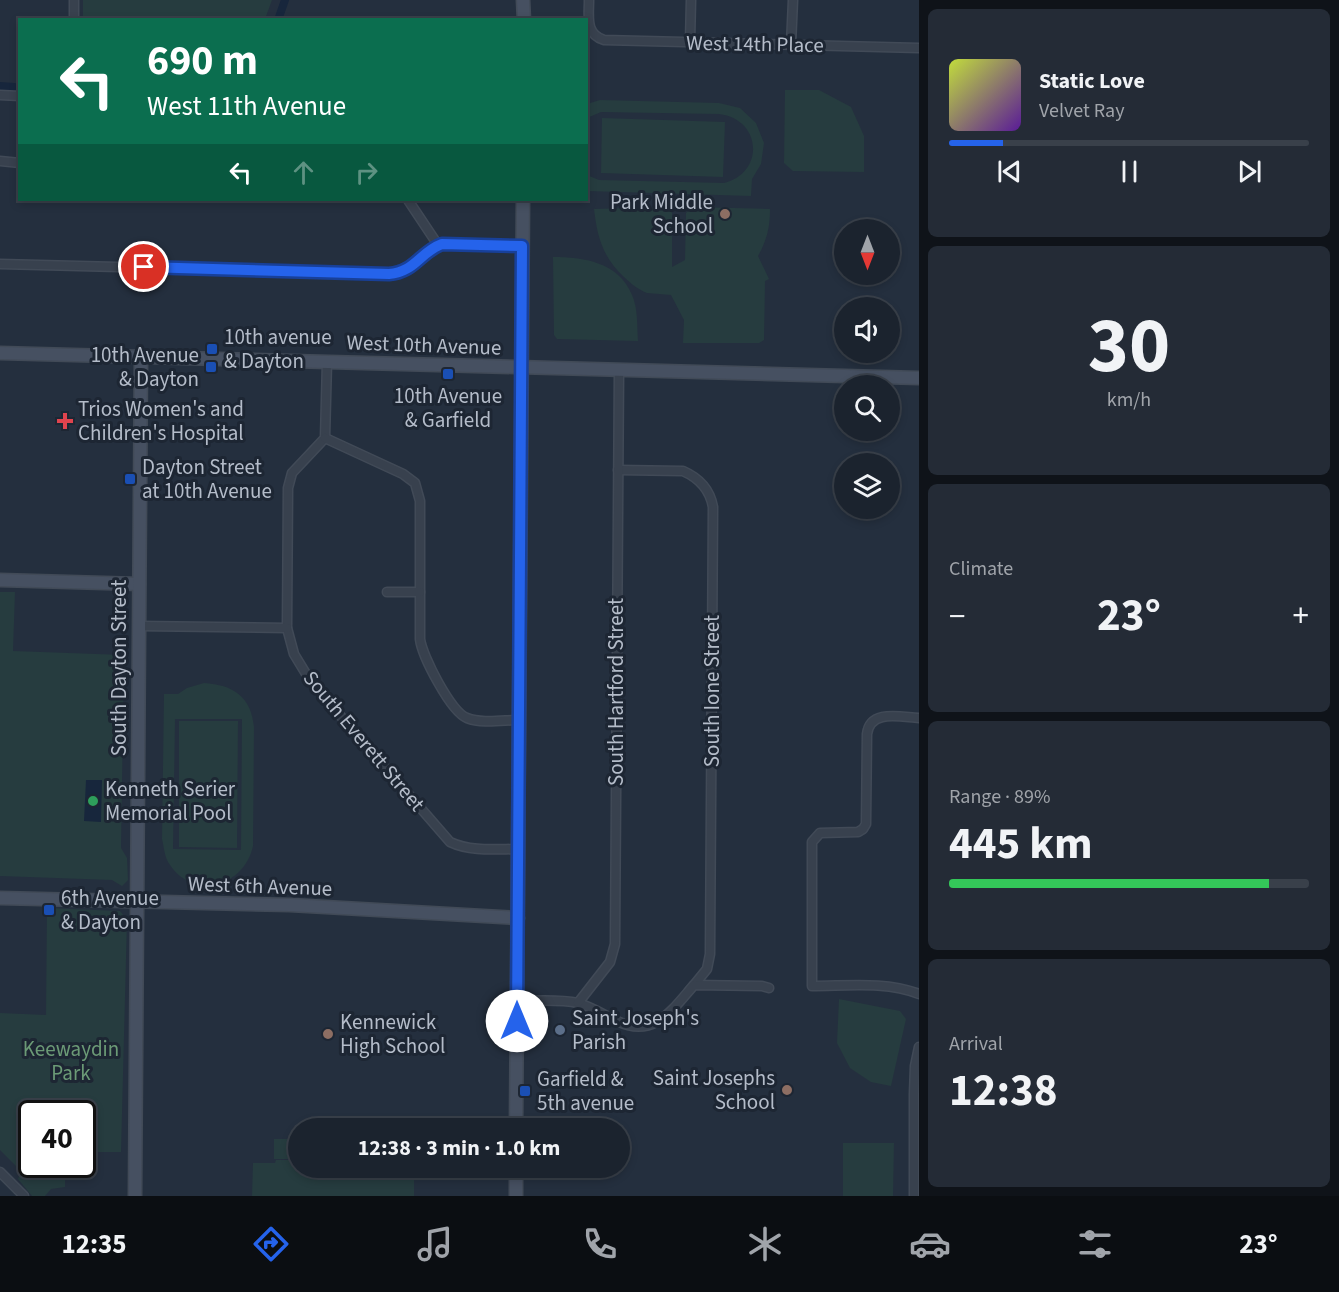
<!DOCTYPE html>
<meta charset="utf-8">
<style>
body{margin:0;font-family:"Source Sans 3",sans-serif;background:#242b36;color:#f1f3f6;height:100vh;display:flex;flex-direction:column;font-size:22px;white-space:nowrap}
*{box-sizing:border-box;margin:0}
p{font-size:20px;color:#a0a4aa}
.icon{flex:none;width:33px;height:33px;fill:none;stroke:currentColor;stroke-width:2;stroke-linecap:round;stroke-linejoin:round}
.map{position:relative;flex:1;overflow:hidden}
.panel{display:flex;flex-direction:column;gap:9px;padding:9px;background:#0f1319;width:420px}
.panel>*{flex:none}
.hud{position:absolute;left:18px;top:18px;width:570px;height:183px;border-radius:0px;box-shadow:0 3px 9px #0003,0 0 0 2px #39404a;background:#0b6e4f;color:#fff;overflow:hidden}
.needle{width:39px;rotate:180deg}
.controls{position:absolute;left:834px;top:219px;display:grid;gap:12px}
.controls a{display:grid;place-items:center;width:66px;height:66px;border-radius:50%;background:#1b232e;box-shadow:0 3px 9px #0003,0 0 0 2px #39404a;font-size:30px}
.speed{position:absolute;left:18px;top:1100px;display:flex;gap:12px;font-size:30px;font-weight:700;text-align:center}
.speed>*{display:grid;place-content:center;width:78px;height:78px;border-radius:50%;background:#1b232e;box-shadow:0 3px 9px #0003,0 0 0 2px #39404a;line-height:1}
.speed .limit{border:3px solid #111;border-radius:9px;background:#fff;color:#111}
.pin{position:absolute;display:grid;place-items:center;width:51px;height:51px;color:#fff;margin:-26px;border:3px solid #fff;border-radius:50%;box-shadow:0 2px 6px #0007}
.me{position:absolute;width:66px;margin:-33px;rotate:0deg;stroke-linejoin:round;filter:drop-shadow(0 0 4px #0008)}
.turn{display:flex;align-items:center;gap:21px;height:126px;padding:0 30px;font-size:27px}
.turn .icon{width:78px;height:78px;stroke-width:2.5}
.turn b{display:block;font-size:42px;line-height:51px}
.lanes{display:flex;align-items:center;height:57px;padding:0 30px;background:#0003;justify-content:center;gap:30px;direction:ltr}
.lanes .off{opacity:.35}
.big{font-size:45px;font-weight:700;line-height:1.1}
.panel .tile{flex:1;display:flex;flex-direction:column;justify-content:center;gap:9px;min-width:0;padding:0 21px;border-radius:9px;background:#242b36}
.panel .dial{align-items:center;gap:0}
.dial b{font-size:78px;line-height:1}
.song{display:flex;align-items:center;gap:18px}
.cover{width:72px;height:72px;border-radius:9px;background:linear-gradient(135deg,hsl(70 70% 55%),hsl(270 70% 35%))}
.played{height:6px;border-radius:3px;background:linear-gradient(90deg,#2563eb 15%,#39404a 15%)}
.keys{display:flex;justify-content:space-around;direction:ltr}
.heat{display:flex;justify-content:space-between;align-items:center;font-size:33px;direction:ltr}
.charge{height:9px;border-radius:4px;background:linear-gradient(90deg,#34c759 89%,#39404a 0)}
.trip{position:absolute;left:288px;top:1118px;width:342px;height:60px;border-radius:30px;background:#1b232e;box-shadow:0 3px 9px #0003,0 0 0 2px #39404a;font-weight:700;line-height:60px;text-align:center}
.tabs{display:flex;height:96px;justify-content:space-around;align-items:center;background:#0b0e12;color:#a0a4aa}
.tabs .icon{width:42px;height:42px}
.tabs .current{color:#2563eb}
.tabs b{font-size:27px;color:#f1f3f6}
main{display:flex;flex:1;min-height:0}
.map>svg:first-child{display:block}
.green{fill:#263c3f;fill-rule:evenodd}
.water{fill:#17263c}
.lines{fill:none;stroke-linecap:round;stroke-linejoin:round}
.canal{stroke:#17263c;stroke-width:8}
.street-casing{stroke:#414a57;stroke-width:11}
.secondary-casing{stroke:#414a57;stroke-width:15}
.street{stroke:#38414e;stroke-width:8}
.secondary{stroke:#465061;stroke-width:12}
.route-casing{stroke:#184099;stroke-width:15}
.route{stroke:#2563eb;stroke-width:10}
.education-dot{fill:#8d6e63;stroke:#1d2633;stroke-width:2}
.transit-dot{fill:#1a4fb4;stroke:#1d2633;stroke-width:2}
.health-dot{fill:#e0444e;stroke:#1d2633;stroke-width:2}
.leisure-dot{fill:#2e9e5b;stroke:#1d2633;stroke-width:2}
.service-dot{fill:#5c6f8a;stroke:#1d2633;stroke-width:2}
.labels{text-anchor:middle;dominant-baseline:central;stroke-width:6;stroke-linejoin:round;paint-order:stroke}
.street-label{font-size:21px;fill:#b4bcc9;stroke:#1d2633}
.poi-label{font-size:21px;fill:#b4bcc9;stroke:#1d2633;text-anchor:start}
.park-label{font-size:21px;fill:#6b9a76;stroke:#1d2633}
</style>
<main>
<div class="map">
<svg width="919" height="1196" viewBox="0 0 919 1196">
<rect width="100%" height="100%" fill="#242f3e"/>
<!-- green -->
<g class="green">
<polygon points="83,0 272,0 265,19 83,20"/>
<polygon points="785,90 819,90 851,107 864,136 864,172 793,171 784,163"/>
<path d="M 600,100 L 719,103 L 740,108 L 756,123 L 764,143 L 761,164 L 752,179 L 751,196 L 587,191 L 587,175 L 599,180 L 724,183 C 765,173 762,119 719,114 L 601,112 L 587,118 L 587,104 Z"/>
<polygon points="602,118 725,122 723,177 601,173"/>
<path d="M 667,207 L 672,213 L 672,267 L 685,260 L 686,213 L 692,207 L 770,209 C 770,227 767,240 758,256 L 769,279 L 765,281 L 764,340 L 759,343 L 683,343 L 684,320 L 671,295 C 663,294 655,294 647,293 C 639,290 630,283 624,277 C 603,258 597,236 594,209 Z"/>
<path d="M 553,257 C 583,257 619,262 632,295 C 638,308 637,326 638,341 L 557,339 L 554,335 Z"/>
<polygon points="0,592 15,592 13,651 124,655 121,848 127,858 128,880 122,886 112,880 0,876"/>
<path d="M 204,683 C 233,685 251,696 254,727 L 253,846 C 244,888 191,901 168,862 C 164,854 164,847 162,839 L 164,694 L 178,694 L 187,688 ZM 175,719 L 242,719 L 241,850 L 173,849 Z"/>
<polygon points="179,721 238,721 237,848 179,847"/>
<polygon points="47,908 120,911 127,920 121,1152 83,1152 82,1113 32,1113 32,1164 65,1164 65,1187 51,1189 45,1196 32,1196 18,1179 21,1171 0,1150 0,1013 46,1015"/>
<polygon points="839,999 900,1011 906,1019 891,1086 871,1082 850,1068 837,1043"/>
<rect x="274" y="1139" width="24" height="20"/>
<polygon points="843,1143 894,1143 893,1196 843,1196"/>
<polygon points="276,1160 298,1160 298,1167 414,1167 414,1196 252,1196 253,1163 275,1163"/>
</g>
<!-- water -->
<polygon class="water" points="86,780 102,780 101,822 84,821"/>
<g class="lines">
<!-- canal -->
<g class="canal">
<polyline points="278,20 285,0"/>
<polyline points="0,86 14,87"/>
</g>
<!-- street casing -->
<g class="street-casing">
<g id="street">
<polyline points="74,0 74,20"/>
<path d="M 589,0 C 589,17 585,34 604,40 L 919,48"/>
<polyline points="690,42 691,0"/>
<polyline points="791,45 793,0"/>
<polyline points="0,95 20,96"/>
<polyline points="0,161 20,163"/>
<polyline points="408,200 438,245"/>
<path d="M 0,264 L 389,274 C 415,272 420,252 442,244 L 522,246"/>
<path d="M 327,362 L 325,438 L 292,473 L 288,488 L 287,628 L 294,654 L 311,682 L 450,842 C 471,852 496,849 519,849"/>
<path d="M 325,438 L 403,474 L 415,483 L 420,501 L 420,639 C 422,656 451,712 467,718 C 482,724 504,720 519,720"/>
<path d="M 618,470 L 683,471 C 699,478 710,490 713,507 L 710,954 L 707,969 L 694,985"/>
<polyline points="387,592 420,592"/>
<polyline points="139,626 287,628"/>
<path d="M 919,718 C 900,717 870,709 867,734 L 866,824 L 863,829 L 858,832 L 820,833 L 812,842 L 812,986 C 847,986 886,981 919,994"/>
<path d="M 517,1001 C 537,1001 559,999 578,1003 C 592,1007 604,1015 617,1021 C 654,1039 672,1010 694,985 L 762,986 L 769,988"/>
<polyline points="578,1003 610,962 615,944 619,370"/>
<polyline points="0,1172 24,1196"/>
<polyline points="914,1196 914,1094 915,1066 919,1047"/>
</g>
</g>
<!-- secondary casing -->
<g class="secondary-casing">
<g id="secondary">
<polyline points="523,0 524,20"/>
<polyline points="0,353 919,378"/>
<polyline points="0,580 139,584"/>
<polyline points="0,898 290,905 518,918"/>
<polyline points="516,1128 523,200"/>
<polyline points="135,1196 141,357"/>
<polyline points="516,1196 516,1167"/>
</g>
</g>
<!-- street -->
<use href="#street" class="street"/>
<!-- secondary -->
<use href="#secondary" class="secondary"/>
</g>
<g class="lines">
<!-- route casing -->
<g class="route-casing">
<path id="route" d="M 144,267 L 389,274 C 415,272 420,252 442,244 L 522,246 L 517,1021"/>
</g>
<!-- route -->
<use href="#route" class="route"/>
</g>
<!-- markers -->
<g class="education-dot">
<circle cx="725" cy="214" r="6"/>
<circle cx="328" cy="1034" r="6"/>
<circle cx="787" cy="1090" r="6"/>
</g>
<g class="transit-dot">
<rect x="206" y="343" width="12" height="12" rx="3"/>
<rect x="205" y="361" width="12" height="12" rx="3"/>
<rect x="442" y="368" width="12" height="12" rx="3"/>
<rect x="124" y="473" width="12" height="12" rx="3"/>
<rect x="43" y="904" width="12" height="12" rx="3"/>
<rect x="519" y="1085" width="12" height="12" rx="3"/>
</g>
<path class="health-dot" d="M62 412h6v6h6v6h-6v6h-6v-6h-6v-6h6z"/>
<circle class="leisure-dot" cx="93" cy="801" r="6"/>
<circle class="service-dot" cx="560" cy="1030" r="6"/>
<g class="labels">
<!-- street labels -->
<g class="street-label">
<text transform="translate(755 44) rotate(1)">West 14th Place</text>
<text transform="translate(424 345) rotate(2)">West 10th Avenue</text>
<text transform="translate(119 668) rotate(-90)">South Dayton Street</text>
<text transform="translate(712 691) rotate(-90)">South Ione Street</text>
<text transform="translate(616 692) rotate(-90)">South Hartford Street</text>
<text transform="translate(364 741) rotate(50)">South Everett Street</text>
<text transform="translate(260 886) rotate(2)">West 6th Avenue</text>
</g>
<!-- poi labels -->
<g class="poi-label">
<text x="713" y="202" text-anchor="end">Park Middle<tspan x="713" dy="24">School</tspan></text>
<text x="224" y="337">10th avenue<tspan x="224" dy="24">&amp; Dayton</tspan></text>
<text x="199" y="355" text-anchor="end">10th Avenue<tspan x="199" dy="24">&amp; Dayton</tspan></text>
<text x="448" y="396" text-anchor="middle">10th Avenue<tspan x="448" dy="24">&amp; Garfield</tspan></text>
<text x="78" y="409">Trios Women's and<tspan x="78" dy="24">Children's Hospital</tspan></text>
<text x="142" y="467">Dayton Street<tspan x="142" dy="24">at 10th Avenue</tspan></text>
<text x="105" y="789">Kenneth Serier<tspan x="105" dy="24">Memorial Pool</tspan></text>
<text x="61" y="898">6th Avenue<tspan x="61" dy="24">&amp; Dayton</tspan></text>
<text x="572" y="1018">Saint Joseph's<tspan x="572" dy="24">Parish</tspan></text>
<text x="340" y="1022">Kennewick<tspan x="340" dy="24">High School</tspan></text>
<text x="775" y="1078" text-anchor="end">Saint Josephs<tspan x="775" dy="24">School</tspan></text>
<text x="537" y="1079">Garfield &amp;<tspan x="537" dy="24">5th avenue</tspan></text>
</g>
<!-- park labels -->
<g class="park-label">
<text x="71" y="1049">Keewaydin<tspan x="71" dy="24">Park</tspan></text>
</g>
</g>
</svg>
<div class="controls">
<a><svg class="needle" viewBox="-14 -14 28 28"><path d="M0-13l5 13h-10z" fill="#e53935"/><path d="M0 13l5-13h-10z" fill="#a0a4aa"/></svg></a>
<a><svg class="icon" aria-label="sound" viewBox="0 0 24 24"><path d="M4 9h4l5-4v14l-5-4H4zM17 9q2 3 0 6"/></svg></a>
<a><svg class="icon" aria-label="search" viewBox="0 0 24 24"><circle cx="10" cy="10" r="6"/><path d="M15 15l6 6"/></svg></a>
<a><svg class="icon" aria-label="layers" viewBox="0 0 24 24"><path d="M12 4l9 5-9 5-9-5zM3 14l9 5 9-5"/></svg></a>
</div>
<div class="speed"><div class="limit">40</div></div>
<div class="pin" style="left:144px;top:267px;background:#d93025"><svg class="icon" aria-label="arrive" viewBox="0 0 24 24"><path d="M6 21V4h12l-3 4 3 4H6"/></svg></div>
<svg class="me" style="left:517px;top:1021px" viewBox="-20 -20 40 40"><circle r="19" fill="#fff"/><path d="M0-13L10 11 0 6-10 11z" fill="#2563eb"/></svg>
<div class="trip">12:38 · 3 min · 1.0 km</div>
<div class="hud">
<div class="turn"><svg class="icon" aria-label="left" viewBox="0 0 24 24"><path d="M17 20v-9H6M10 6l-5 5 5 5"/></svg><div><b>690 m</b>West 11th Avenue</div></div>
<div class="lanes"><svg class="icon" aria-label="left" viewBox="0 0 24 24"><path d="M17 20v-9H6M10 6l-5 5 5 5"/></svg><svg class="icon off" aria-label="ahead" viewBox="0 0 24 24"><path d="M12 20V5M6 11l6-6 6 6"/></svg><svg class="icon off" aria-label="right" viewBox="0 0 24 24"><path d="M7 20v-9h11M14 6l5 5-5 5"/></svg></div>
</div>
</div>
<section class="panel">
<div class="tile">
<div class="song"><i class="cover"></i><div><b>Static Love</b><p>Velvet Ray</p></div></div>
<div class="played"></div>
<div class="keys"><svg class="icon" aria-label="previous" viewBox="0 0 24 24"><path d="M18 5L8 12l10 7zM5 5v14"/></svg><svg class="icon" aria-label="pause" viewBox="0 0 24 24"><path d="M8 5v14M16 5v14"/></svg><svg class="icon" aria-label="next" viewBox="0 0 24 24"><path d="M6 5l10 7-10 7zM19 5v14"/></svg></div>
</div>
<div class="tile dial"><b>30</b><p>km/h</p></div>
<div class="tile"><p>Climate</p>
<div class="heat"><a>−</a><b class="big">23°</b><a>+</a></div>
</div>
<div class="tile"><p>Range · 89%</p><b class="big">445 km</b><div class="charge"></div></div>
<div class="tile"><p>Arrival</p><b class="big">12:38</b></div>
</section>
</main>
<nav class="tabs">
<b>12:35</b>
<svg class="icon current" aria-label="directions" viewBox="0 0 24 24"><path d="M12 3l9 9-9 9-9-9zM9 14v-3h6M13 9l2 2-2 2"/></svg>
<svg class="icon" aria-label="music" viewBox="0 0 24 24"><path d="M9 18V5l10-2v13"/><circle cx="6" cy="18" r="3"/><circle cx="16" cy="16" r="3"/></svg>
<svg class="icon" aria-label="phone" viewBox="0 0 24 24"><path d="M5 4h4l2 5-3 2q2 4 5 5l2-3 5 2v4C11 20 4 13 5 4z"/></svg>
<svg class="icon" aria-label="climate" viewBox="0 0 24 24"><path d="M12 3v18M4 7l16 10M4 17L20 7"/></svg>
<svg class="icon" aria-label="car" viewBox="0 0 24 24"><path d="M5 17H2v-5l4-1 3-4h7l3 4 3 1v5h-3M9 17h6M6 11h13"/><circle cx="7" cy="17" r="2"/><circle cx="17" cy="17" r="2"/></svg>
<svg class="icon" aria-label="filters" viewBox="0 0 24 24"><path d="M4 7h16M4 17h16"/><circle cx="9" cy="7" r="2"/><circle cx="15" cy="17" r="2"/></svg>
<b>23°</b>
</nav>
